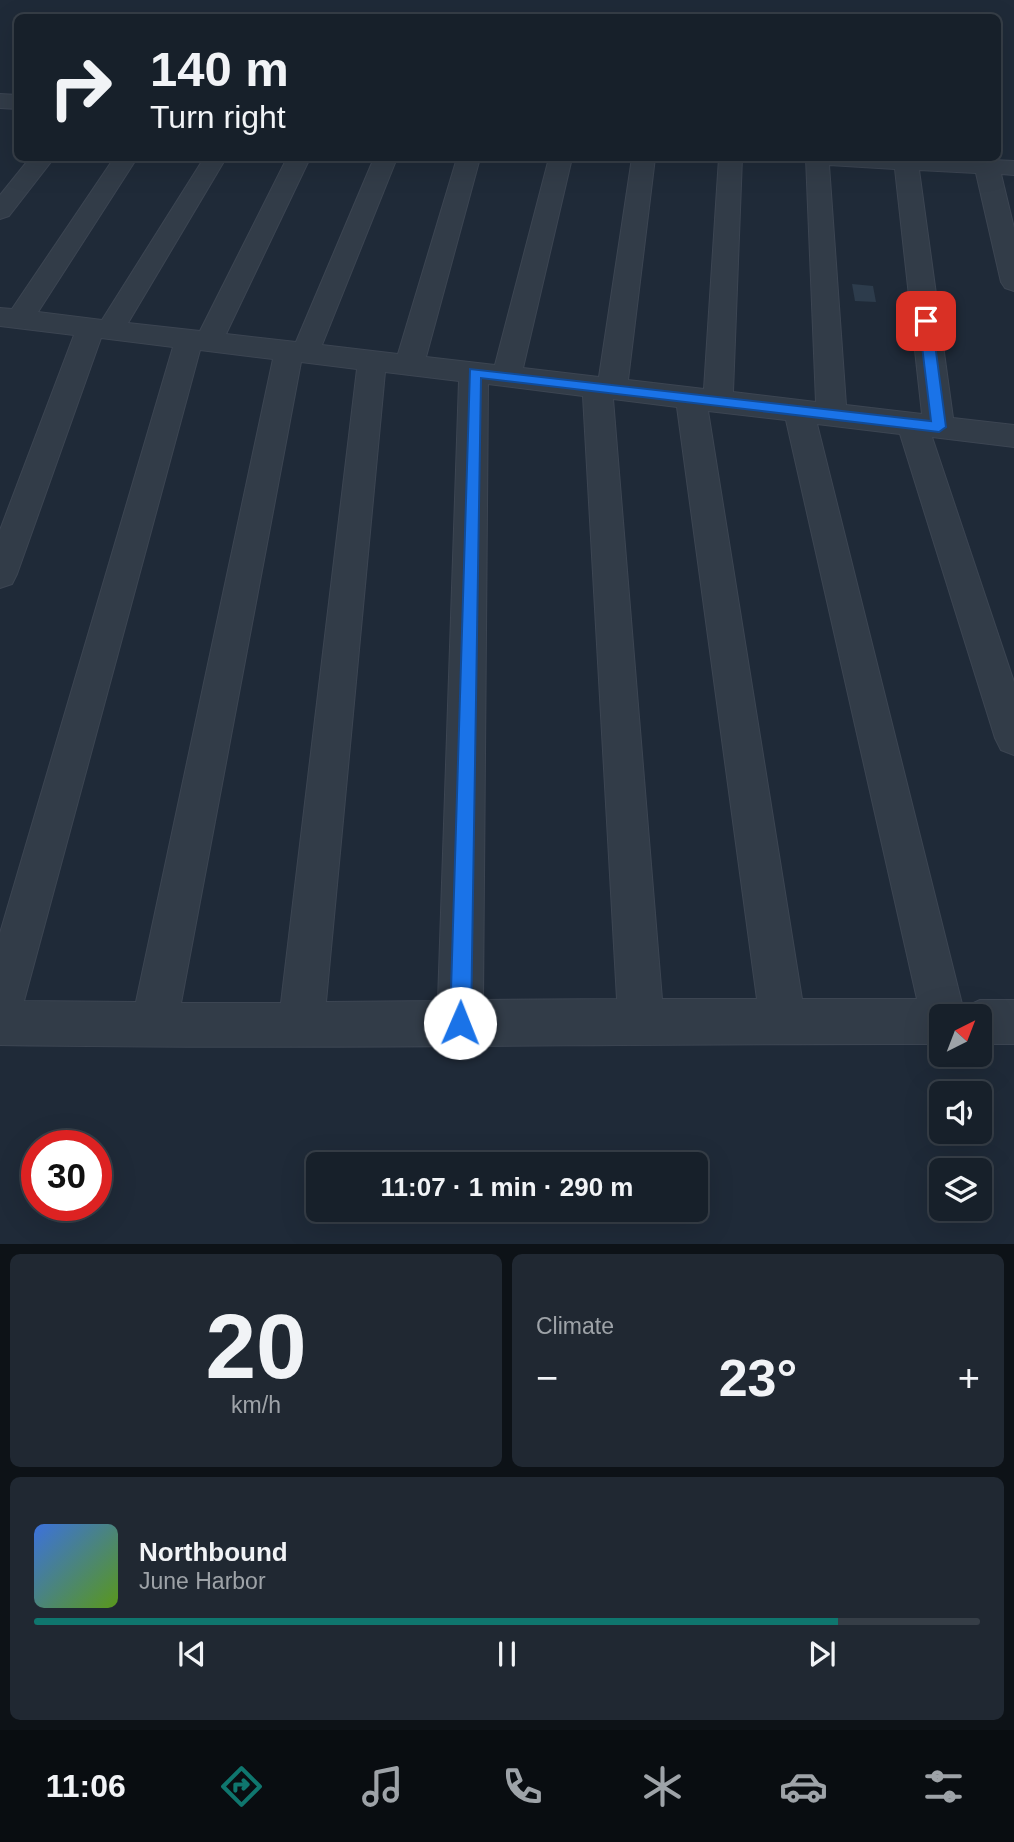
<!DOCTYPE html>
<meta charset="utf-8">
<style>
body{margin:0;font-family:Arial,sans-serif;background:#202832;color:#f1f3f6;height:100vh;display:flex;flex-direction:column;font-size:26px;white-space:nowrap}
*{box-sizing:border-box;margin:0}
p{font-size:23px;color:#9ea3a8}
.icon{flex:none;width:38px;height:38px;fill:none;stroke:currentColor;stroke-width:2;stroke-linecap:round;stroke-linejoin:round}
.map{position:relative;height:1244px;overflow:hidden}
.panel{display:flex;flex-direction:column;gap:10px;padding:10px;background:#0d1217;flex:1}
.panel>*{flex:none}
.guide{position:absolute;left:14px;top:14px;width:987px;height:147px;border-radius:10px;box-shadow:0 7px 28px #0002,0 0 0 2px #363e47;background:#17202a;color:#f1f3f6;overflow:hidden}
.needle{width:46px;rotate:42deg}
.tools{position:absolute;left:929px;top:1004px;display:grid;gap:14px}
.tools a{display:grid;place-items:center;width:63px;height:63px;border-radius:10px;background:#17202a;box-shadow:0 7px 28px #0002,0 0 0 2px #363e47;font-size:35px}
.speed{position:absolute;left:21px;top:1130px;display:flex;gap:14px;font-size:35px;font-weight:700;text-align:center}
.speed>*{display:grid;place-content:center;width:91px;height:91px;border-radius:50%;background:#17202a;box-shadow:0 7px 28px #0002,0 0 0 2px #363e47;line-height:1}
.speed .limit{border:10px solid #d22;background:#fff;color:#111}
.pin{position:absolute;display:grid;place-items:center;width:60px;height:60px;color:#fff;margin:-30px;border-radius:14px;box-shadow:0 4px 10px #0006}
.me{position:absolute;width:77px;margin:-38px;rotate:1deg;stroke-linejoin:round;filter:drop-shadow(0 0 5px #0008)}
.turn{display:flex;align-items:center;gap:24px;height:147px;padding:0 21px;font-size:32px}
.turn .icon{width:91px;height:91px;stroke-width:2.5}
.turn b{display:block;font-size:49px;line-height:60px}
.big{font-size:52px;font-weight:600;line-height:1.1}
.panel .widget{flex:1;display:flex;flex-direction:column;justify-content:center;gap:10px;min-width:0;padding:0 24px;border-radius:10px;background:#202832}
.panel .dial{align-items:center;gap:0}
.dial b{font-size:91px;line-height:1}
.song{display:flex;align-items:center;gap:21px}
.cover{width:84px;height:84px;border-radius:10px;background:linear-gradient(135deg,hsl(220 70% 55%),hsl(90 70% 35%))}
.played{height:7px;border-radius:4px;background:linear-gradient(90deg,#0f766e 85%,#363e47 85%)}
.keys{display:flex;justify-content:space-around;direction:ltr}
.heat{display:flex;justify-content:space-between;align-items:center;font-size:38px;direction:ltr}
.panel .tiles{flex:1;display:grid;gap:10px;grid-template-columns:1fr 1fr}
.widget:last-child{grid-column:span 2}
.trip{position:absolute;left:306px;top:1152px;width:402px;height:70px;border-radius:10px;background:#17202a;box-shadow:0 7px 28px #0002,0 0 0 2px #363e47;font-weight:600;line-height:70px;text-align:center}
.menu{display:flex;height:112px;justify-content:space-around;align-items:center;background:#090d11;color:#9ea3a8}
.menu .icon{width:49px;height:49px}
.menu .on{color:#0f766e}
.menu b{font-size:32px;color:#f1f3f6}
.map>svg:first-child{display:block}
.building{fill:#2d3c4c}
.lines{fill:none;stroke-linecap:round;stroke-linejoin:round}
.minor-casing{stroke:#3c4552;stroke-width:2}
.minor{fill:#323c48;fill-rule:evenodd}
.route{fill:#1a73e8;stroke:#114b97;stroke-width:2}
</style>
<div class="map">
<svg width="1014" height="1244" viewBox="0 0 1014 1244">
<rect width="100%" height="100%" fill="#1f2a38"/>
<!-- building -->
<polygon class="building" points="852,284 873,286 876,302 855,301"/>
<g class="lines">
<!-- minor casing -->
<g class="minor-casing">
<g id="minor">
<polygon points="0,94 18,95 18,109 0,108"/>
<polygon points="30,158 54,158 9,216 0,219 0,195"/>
<path d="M 114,158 L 137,158 L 38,312 L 102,320 L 204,158 L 226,158 L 128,323 L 200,331 L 287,158 L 310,158 L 226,334 L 296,342 L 374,158 L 397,158 L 322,345 L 398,354 L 457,158 L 480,158 L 426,357 L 495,365 L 549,158 L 572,158 L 523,368 L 599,377 L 632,158 L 655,158 L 628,380 L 704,389 L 719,158 L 742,158 L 733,392 L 816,402 L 806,158 L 950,158 L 1014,161 L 1014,175 L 1001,174 L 1014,228 L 1014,291 L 1005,288 L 1001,282 L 976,173 L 919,170 L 953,418 L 1014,425 L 1014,447 L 932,437 L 1014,682 L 1014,755 L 1001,750 L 995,738 L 900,434 L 817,424 L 963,1008 L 980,1000 L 1014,1000 L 1014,1044 L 980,1044 L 980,1017 L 942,1017 L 942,1044 C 628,1043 314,1050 0,1045 L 0,933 L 173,347 L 101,338 L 17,574 L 12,584 L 0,588 L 0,530 L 74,335 L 0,326 L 0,308 L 12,309 ZM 829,165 L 895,169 L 922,414 L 846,405 ZM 200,350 L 273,359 L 136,1002 L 24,1001 ZM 301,362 L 357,369 L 281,1003 L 181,1003 ZM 385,372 L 459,381 L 438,1001 L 326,1002 ZM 488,384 L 583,396 L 617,999 L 483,1000 ZM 613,399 L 677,407 L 757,999 L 662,999 ZM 708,411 L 786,420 L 917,999 L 802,999 Z"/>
</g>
</g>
<!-- minor -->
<use href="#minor" class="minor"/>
</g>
<!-- route -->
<polygon class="route" points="926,317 932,321 946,427 939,432 481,378 471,1023 468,1030 460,1033 453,1030 450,1023 470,369 931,421 919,321"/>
</svg>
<div class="tools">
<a><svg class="needle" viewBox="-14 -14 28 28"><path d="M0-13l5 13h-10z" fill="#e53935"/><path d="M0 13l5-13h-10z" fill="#9ea3a8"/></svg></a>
<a><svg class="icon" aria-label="sound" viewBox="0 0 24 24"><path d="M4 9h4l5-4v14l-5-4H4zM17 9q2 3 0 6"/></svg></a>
<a><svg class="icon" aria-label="layers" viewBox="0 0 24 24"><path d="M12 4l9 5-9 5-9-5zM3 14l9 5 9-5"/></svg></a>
</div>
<div class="speed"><div class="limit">30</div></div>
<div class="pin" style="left:926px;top:321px;background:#d93025"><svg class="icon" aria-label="arrive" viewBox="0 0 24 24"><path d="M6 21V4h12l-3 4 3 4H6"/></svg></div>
<svg class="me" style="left:460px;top:1023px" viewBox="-20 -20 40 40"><circle r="19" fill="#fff"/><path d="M0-13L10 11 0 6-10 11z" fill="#1a73e8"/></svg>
<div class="trip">11:07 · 1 min · 290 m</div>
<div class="guide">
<div class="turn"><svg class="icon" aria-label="right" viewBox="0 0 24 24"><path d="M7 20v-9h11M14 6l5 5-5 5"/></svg><div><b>140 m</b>Turn right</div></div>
</div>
</div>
<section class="panel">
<div class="tiles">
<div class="widget dial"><b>20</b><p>km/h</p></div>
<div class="widget"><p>Climate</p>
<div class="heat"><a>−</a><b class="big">23°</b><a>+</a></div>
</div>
<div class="widget">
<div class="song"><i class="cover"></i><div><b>Northbound</b><p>June Harbor</p></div></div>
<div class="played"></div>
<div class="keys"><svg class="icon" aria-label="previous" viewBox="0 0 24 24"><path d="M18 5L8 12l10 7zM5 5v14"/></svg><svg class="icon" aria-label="pause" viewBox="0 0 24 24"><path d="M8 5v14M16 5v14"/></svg><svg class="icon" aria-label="next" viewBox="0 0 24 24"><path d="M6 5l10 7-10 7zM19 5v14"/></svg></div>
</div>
</div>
</section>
<nav class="menu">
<b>11:06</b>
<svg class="icon on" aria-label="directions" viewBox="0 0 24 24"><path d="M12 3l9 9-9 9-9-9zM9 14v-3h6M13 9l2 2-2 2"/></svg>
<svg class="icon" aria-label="music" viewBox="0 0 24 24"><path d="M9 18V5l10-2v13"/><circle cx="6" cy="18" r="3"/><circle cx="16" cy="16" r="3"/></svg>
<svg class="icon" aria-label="phone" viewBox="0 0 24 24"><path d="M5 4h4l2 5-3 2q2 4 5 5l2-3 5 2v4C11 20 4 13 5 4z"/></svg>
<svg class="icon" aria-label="climate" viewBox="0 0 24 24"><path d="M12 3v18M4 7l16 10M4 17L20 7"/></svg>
<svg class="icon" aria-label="car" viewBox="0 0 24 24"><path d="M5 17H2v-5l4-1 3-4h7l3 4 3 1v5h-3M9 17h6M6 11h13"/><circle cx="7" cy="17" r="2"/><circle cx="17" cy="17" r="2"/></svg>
<svg class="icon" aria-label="filters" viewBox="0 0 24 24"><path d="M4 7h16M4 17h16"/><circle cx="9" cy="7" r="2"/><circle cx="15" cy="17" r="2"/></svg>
</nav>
